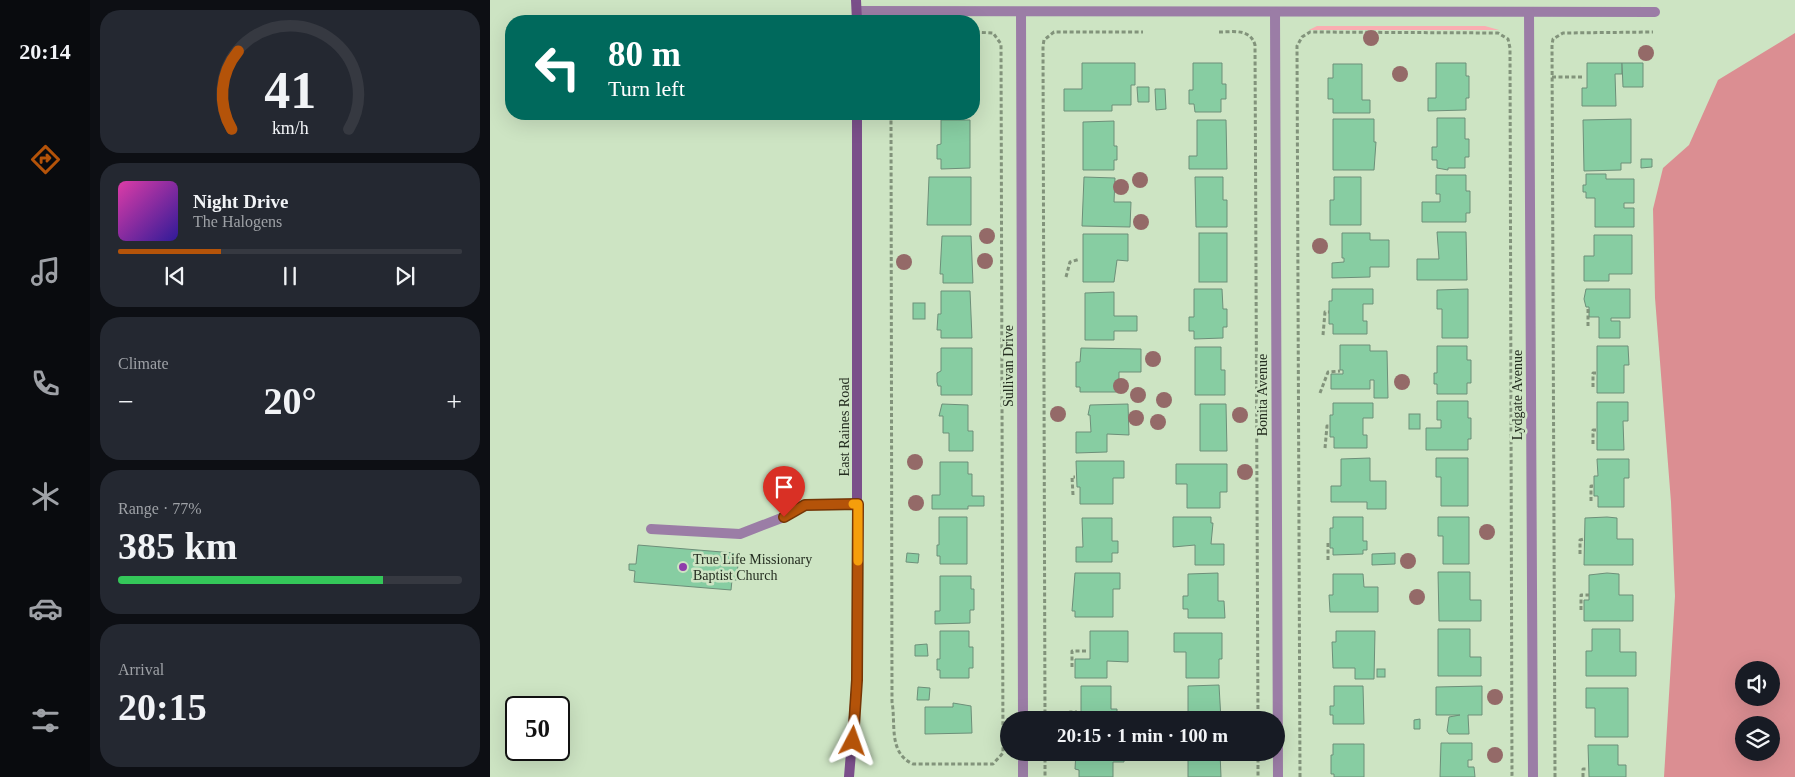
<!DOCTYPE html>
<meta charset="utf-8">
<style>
body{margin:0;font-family:Georgia,serif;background:#242831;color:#f1f3f6;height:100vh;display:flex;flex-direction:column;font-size:19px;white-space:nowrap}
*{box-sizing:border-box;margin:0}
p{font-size:16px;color:#9ea1a6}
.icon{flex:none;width:28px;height:28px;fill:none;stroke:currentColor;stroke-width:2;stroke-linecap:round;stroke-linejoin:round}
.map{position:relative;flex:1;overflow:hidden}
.panel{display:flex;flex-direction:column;gap:10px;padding:10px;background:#0d0f14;width:400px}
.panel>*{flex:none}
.banner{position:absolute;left:15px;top:15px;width:475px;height:105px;border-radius:20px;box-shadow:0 5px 20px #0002;background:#00695c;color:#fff;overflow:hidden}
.fabs{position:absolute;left:1245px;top:661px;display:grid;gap:10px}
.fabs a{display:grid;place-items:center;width:45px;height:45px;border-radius:50%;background:#171b24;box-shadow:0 5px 20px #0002;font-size:25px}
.speed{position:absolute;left:15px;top:696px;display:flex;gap:10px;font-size:25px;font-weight:700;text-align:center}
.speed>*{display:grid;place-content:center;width:65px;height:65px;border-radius:50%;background:#171b24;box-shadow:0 5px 20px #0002;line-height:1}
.speed .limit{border:2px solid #111;border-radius:8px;background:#fff;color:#111}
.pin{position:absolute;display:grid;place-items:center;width:42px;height:42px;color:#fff;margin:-51px -21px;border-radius:50% 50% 50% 0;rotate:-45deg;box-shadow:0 0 5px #0007}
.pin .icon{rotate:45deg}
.me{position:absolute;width:55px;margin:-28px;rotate:4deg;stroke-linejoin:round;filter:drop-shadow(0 0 4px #0008)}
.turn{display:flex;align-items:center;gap:18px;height:105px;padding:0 20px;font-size:22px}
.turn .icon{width:65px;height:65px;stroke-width:2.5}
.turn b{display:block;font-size:35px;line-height:42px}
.big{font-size:38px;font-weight:700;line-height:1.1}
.panel .tile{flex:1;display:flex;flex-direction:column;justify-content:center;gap:8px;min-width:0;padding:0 18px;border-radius:20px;background:#242831}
.panel .dial{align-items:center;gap:0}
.dial svg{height:130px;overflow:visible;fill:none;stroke:#363941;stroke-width:7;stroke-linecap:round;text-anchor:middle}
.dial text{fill:#f1f3f6;stroke:none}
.song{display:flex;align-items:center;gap:15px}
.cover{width:60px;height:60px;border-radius:8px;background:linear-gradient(135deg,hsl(320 70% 55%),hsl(250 70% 35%))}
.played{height:5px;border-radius:2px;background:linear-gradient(90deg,#b45309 30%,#363941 30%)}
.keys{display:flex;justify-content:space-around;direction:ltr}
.heat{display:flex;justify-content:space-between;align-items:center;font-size:28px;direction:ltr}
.charge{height:8px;border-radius:4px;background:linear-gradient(90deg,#34c759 77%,#363941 0)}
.trip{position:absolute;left:510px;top:711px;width:285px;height:50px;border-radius:25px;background:#171b24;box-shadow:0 5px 20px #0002;font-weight:700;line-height:50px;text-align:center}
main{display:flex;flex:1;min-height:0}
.dock{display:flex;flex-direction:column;width:90px;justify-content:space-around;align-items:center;background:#090b0e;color:#9ea1a6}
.dock .icon{width:35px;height:35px}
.dock .selected{color:#b45309}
.dock b{font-size:22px;color:#f1f3f6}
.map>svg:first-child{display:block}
.green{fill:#fbadb1}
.forest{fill:#db8e92;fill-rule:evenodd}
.building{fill:#87cda2;stroke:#6d8f79}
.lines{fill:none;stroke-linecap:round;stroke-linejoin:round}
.path{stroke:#82937b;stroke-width:3;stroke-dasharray:4 2.5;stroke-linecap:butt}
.lane{stroke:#9b7da6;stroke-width:10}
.street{stroke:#9b7da6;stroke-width:10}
.secondary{stroke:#7a4f8a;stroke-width:10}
.tree{fill:#946a68}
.route-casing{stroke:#753606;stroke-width:12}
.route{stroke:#b45309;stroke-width:9}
.slow{stroke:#f59e0b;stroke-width:9}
.poi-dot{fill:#8f3dab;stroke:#cde4c3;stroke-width:2}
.labels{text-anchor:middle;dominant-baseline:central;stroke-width:5;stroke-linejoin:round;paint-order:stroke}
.street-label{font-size:14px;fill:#242d20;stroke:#cde4c3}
.poi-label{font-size:14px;fill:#242d20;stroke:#cde4c3;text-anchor:start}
</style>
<main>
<nav class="dock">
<b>20:14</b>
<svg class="icon selected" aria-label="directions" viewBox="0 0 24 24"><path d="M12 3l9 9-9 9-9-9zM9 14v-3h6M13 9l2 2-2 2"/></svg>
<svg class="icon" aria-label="music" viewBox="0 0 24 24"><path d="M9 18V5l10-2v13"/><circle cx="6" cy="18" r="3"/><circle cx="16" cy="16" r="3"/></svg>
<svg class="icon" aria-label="phone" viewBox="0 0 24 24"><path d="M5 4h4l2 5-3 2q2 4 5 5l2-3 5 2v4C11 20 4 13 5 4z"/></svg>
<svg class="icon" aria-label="climate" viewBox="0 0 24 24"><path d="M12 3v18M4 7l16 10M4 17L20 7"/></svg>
<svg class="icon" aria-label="car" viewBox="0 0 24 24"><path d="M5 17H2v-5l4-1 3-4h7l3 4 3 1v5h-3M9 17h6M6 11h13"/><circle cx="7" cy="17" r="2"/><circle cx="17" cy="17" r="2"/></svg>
<svg class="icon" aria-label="filters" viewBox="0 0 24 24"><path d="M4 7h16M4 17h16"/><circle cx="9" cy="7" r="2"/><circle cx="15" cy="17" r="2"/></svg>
</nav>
<section class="panel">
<div class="tile dial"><svg viewBox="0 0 100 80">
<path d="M14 69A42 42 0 1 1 86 69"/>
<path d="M14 69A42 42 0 0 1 18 21" stroke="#b45309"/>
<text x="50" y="56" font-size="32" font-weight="700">41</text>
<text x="50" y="72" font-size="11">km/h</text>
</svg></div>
<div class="tile">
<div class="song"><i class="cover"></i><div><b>Night Drive</b><p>The Halogens</p></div></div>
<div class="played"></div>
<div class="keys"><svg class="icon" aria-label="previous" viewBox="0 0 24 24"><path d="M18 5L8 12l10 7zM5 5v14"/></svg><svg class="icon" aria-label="pause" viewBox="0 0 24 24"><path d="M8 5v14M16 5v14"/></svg><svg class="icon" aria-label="next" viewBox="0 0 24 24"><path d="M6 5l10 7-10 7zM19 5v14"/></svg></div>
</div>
<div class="tile"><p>Climate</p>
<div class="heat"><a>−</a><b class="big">20°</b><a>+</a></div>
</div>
<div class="tile"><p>Range · 77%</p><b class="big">385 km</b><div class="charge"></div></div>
<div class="tile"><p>Arrival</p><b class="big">20:15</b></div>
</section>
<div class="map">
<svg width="1305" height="777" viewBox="0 0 1305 777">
<rect width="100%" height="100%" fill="#cde4c3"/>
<!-- green -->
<polygon class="green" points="827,26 995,26 1009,30 819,30"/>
<!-- forest -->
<path class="forest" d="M 1305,33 L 1305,777 L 1174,777 L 1185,596 L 1181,502 L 1165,298 L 1163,209 L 1173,168 L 1199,145 L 1228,80 ZM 1254,670 L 1281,670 L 1281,698 L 1254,698 ZM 1254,725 L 1281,725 L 1281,752 L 1254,752 Z"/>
<!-- building -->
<g class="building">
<polygon points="592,63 645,63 645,85 641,85 641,105 622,105 622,111 574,111 574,89 592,89"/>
<polygon points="703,63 732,63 732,84 736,84 736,99 731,99 731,112 705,112 704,104 699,104 699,90 703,90"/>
<polygon points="946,63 976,63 976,76 979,76 979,98 976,98 976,110 938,111 938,98 946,98"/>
<polygon points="1097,63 1132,63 1132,74 1125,74 1126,106 1092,106 1092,88 1097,88"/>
<polygon points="1132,63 1153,63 1153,87 1133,87"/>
<polygon points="843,64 872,64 872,100 880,100 880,113 843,113 843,99 838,99 838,78 843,78"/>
<polygon points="647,87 659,87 659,102 648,102"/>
<polygon points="665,89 675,89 676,109 666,110"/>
<polygon points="947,118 975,118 975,139 979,139 979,157 975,157 975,168 958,168 958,170 947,168 947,160 942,160 942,147 947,147"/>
<polygon points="843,119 884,119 884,142 886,142 884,170 843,170"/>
<polygon points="1141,119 1141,163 1131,163 1131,170 1094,171 1093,120"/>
<polygon points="451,120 480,120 480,168 451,169 451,159 447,159 447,145 451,144"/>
<polygon points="707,120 736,120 737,169 699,169 699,156 707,156"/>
<polygon points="624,121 624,146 627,146 627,160 624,160 624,170 593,170 593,122"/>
<polygon points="1151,159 1162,159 1162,167 1151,168"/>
<polygon points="1096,174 1116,174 1116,179 1144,179 1144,203 1134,203 1134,208 1144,208 1144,227 1105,227 1105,198 1096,198 1096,192 1093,192 1093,185 1096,185"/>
<polygon points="946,175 976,175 976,191 980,191 980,213 976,213 976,222 932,222 932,202 950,202 950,194 946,194"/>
<polygon points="439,177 481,177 481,225 437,225"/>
<polygon points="594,177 625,178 624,202 641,202 640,227 592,226"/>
<polygon points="705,177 733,177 733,200 737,200 737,227 706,227"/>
<polygon points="844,177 871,177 871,225 840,225 840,200 844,200"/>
<polygon points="947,232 976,232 977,280 927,280 927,259 949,259"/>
<rect x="709" y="233" width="28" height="49"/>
<polygon points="852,233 880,233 880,240 899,240 899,267 880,267 880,277 842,278 842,263 854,262 854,258 852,258"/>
<polygon points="593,234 638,234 638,261 627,260 624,282 593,282"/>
<polygon points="1104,235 1142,235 1142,274 1119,274 1119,281 1094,281 1094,256 1104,256"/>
<polygon points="452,236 481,236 483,283 453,283 453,274 450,274"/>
<polygon points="704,289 732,289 733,309 737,309 737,327 733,327 733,338 704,339 704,331 699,331 699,317 704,317"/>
<polygon points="842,289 883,289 883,304 873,304 873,321 877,321 877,334 843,334 843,324 839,324 839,301 842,301"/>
<polygon points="978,289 978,338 952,338 952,309 947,309 947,290"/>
<polygon points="1096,289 1140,289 1140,318 1121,318 1121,321 1130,321 1130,338 1109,338 1109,317 1099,317 1099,307 1096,307 1094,299"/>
<polygon points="451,291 480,291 482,338 451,338 451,330 447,330 448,314 451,314"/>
<polygon points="624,292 624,316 647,316 647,331 624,331 624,340 595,340 595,293"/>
<rect x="423" y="303" width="12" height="16"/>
<polygon points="850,345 880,345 880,351 897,351 898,398 884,398 884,380 880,380 880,389 841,389 841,374 853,374 853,370 850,370"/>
<polygon points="947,346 977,346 977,360 981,360 981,383 977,383 977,394 947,394 947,384 944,384 944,373 947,373"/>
<polygon points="1107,346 1138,346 1139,365 1134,365 1134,393 1107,393"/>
<polygon points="705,347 731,347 731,370 735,370 735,395 705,395"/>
<polygon points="451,348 482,348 482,395 451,395 451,386 448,386 447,382 447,373 451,371"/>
<polygon points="591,348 651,349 651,372 629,372 629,392 590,392 590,387 586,387 586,362 590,362"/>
<polygon points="947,401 978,401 978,418 981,418 981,439 978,439 978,450 936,450 936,428 951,428 951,420 947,420"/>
<polygon points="1107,402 1138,402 1138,421 1133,421 1134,450 1107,450"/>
<polygon points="843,403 883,403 883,418 873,418 873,435 877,435 877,448 844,448 844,437 840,437 840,415 843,415"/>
<polygon points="452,404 478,405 478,431 483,431 483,451 459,451 459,433 453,433 453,416 449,416"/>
<polygon points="638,404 639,435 617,434 617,452 586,453 586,432 601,432 600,415 598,415 600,405"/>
<polygon points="710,404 736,404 737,451 710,451"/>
<rect x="919" y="414" width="11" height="15"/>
<polygon points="880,458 880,481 896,481 896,509 877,509 877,502 841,502 841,486 851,486 851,459"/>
<polygon points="946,458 978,458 978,506 951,506 951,477 946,477"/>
<polygon points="1107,459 1139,459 1139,478 1134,478 1134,507 1108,507 1108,496 1104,496 1104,476 1108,476"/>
<polygon points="586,461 634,461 634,478 623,478 623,504 590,504 590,487 587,487"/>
<polygon points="450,462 478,462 478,474 482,474 482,496 494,496 494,506 478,506 478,509 442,509 442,495 450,495"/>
<polygon points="686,464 737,464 737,492 730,492 730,508 697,508 697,484 686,484"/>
<polygon points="449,517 477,517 477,564 450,564 450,556 447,556 447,545 449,545"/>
<polygon points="683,517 721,517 721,523 723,523 721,544 734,544 734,565 705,565 705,545 683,547"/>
<polygon points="843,517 873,517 873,541 877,541 877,550 873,550 873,554 843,555 843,548 840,548 840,528 843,528"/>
<polygon points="948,517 979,517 979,564 953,564 953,536 948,536"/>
<polygon points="1117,517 1127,518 1127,539 1143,539 1143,565 1094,565 1095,518"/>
<polygon points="592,518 622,518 622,541 628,541 628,553 622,553 622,562 586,562 586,547 593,547"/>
<polygon points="148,545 244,553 243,563 248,563 247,580 242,580 241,590 144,582 145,571 139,570 139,564 146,564"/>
<polygon points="417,553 429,554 428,563 416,562"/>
<polygon points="905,553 905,564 882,565 882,554"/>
<polygon points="948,572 980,572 980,600 991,600 991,621 949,621"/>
<polygon points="585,573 630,573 630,589 623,589 623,617 585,617 585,611 582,611"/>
<polygon points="728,573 728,601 734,601 735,618 698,618 698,609 693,609 693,596 698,596 698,574"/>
<polygon points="1117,573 1129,574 1129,595 1143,595 1143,621 1094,621 1094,600 1099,600 1099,575"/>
<polygon points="843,574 873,574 874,587 888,587 888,612 840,612 839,595 843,595"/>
<polygon points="450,576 481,576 481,589 484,589 484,610 480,610 480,623 445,624 445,611 450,611"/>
<polygon points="948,629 980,629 980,657 991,657 991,676 948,676"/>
<polygon points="1102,629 1130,629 1130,652 1146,652 1146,676 1096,676 1096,651 1102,651"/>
<polygon points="450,631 479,631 479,647 483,647 483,668 479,668 479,678 450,678 450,670 447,670 447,659 450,659"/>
<polygon points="600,631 638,631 638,662 617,661 617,678 585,678 585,659 600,659"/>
<polygon points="846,631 885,631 884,679 865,679 865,668 843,668 842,642 846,642"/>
<polygon points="684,633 732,633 732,659 729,659 729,678 696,678 696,652 684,652"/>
<polygon points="437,644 438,656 425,656 425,645"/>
<rect x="887" y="669" width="8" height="8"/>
<polygon points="729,685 731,720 698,720 698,686"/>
<polygon points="591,686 621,686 621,709 627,709 627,720 585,720 585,714 591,714"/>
<polygon points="844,686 873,686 874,724 843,724 843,715 840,715 840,706 844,706"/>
<polygon points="992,686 992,715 978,715 979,734 959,734 957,731 959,717 970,715 946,715 946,687"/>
<polygon points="428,687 440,688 439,700 427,700"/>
<polygon points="1096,688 1138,688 1138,737 1105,737 1105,708 1096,708"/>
<polygon points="463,703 481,706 482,733 435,734 435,707 463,707"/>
<polygon points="930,719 930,729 924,729 924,720"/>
<polygon points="951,743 982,743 982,760 978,760 978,767 984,767 985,777 950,777"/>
<polygon points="843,744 874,744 874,777 844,777 844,774 841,774 841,755 843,755"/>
<polygon points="1098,745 1128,745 1128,765 1136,765 1136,777 1099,777"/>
<polygon points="586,752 634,752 634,762 623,762 623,777 589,777 589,770 585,769"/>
<polygon points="698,752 730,752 731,777 698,777"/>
</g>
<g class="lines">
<!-- path -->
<g class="path">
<path d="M 729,32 C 743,32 760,28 765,45 L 768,720"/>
<polyline points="1062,77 1093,77"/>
<path d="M 401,114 L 402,702 C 406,724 398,753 423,764 L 503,764 L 513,753 L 511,44 L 503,33 L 484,32"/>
<polyline points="576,277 580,262 590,259"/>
<polyline points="1098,309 1098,328"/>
<polyline points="833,335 835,312 839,312"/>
<polyline points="1103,387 1103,373 1106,373"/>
<polyline points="830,393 838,372 850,371"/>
<polyline points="1103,444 1103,430 1107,430"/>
<polyline points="835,448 837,426 839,426"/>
<polyline points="583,495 582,477 585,477"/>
<polyline points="1101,501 1101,486 1104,486"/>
<polyline points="1090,554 1090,540 1094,539"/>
<polyline points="838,560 838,542"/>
<polyline points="1091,610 1091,595 1099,595"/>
<polyline points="582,667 582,651 598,651"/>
<polyline points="555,720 553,46 554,40 564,32 653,32"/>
<polyline points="581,720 580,712 587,712"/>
<polyline points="555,752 555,777"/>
<polyline points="768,752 768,777"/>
<polyline points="810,777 807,46 812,37 820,32 1008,33 1018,39 1020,48 1022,777"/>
<polyline points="1065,777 1062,45 1063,39 1073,33 1163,32"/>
<polyline points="1093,777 1093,769 1097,769"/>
</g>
<!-- lane -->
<polyline class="lane" points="161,529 250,534 294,517 315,505 368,504"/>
<!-- street -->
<g class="street">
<polyline points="367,11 1165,12"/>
<polyline points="531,12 533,720"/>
<polyline points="785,12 788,777"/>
<polyline points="1039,12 1043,777"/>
<polyline points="533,752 533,777"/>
</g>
<!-- secondary -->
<g class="secondary">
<polyline points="366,0 367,21"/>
<polyline points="359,777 367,679 367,114"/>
</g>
</g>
<!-- trees -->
<g class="tree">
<circle cx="881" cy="38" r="8"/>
<circle cx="1156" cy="53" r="8"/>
<circle cx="910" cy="74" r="8"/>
<circle cx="650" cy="180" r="8"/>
<circle cx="631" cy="187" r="8"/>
<circle cx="651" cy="222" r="8"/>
<circle cx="497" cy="236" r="8"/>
<circle cx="830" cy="246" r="8"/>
<circle cx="495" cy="261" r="8"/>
<circle cx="414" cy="262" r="8"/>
<circle cx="663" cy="359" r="8"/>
<circle cx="912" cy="382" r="8"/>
<circle cx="631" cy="386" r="8"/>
<circle cx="648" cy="395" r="8"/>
<circle cx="674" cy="400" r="8"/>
<circle cx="568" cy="414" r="8"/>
<circle cx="750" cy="415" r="8"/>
<circle cx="646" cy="418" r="8"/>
<circle cx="668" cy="422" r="8"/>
<circle cx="425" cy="462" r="8"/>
<circle cx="755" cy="472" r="8"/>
<circle cx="426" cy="503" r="8"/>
<circle cx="997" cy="532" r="8"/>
<circle cx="918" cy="561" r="8"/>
<circle cx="927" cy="597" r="8"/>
<circle cx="1005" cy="697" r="8"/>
<circle cx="1005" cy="755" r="8"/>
</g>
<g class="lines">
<!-- route casing -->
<g class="route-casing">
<polyline id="route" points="294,517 315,505 368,504 367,680 363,741"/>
</g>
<!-- route -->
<use href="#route" class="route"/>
<!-- slow -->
<polyline class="slow" points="363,504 368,504 368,561"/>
</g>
<!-- markers -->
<circle class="poi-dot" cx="193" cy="567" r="5"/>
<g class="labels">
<!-- street labels -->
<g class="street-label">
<text transform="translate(518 366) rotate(-90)">Sullivan Drive</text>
<text transform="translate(772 395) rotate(-90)">Bonita Avenue</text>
<text transform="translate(1027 395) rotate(-90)">Lydgate Avenue</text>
<text transform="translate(354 427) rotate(-90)">East Raines Road</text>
</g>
<!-- poi labels -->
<g class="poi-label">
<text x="203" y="559">True Life Missionary<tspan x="203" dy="16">Baptist Church</tspan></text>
</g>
</g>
</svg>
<div class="fabs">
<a><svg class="icon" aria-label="sound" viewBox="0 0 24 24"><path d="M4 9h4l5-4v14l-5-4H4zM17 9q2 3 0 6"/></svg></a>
<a><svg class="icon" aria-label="layers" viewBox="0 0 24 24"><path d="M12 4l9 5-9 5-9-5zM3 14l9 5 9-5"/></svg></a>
</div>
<div class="speed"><div class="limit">50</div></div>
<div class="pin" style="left:294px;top:517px;background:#d93025"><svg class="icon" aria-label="arrive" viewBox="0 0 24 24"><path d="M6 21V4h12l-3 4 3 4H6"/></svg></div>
<svg class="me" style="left:363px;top:741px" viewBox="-20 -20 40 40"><path d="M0-17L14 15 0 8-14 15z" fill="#b45309" stroke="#fff" stroke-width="4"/></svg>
<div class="trip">20:15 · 1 min · 100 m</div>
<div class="banner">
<div class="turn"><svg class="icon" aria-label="left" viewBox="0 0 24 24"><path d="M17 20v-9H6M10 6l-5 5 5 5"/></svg><div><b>80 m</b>Turn left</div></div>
</div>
</div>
</main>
